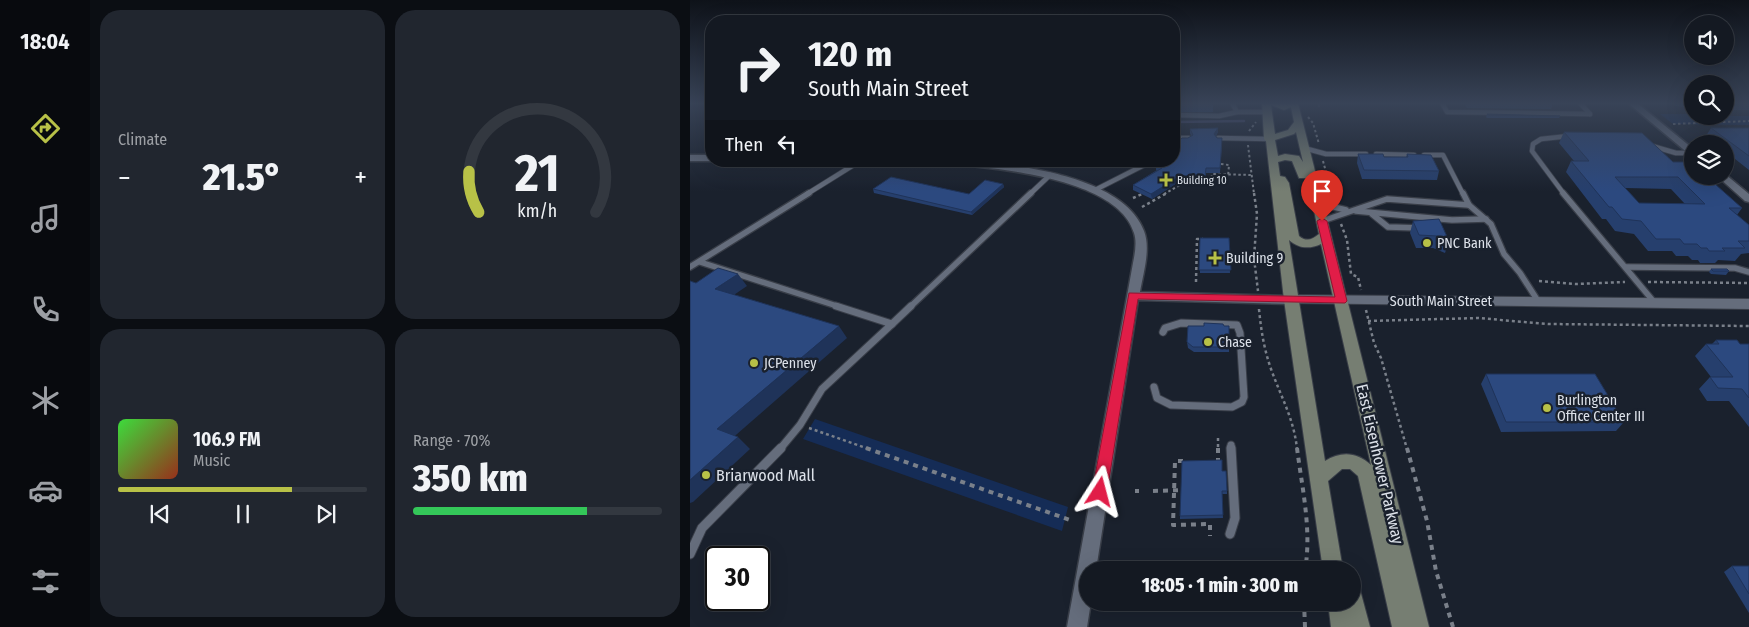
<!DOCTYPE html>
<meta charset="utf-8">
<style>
body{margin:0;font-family:"Fira Sans Condensed",sans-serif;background:#21262f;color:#f1f3f6;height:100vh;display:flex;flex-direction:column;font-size:19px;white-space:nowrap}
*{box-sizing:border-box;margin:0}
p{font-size:16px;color:#9da0a5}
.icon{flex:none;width:28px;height:28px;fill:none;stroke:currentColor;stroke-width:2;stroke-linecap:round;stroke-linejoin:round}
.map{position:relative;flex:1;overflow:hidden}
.panel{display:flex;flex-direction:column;gap:10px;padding:10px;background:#0b0e13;width:600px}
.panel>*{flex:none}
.banner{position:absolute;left:15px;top:15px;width:475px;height:152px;border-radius:20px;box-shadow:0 5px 20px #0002,0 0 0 1px #333840;background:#141922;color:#f1f3f6;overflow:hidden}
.fabs{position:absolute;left:994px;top:15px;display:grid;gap:10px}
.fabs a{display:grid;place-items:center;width:50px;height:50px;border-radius:50%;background:#141922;box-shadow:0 5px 20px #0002,0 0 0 1px #333840;font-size:25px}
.speed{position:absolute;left:15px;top:546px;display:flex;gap:10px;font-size:25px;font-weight:700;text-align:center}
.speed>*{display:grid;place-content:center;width:65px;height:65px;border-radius:50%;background:#141922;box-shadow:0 5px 20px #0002,0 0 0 1px #333840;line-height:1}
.speed .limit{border:2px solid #111;border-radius:8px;background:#fff;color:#111}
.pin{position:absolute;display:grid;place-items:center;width:42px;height:42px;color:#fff;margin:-51px -21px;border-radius:50% 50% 50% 0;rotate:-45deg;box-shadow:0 0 5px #0007}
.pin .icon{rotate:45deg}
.me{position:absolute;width:55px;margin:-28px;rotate:9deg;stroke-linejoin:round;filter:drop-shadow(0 0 4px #0008)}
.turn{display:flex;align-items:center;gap:18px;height:105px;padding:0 20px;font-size:22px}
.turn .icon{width:65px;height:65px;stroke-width:2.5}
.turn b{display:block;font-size:35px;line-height:42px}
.then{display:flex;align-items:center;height:48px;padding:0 20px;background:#0003;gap:10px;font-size:19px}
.big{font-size:38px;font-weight:800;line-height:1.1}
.panel .card{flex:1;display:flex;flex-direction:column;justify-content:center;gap:8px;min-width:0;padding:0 18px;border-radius:20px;background:#21262f}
.panel .dial{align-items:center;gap:0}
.dial svg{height:130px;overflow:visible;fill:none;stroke:#333840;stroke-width:7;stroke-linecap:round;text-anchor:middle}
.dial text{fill:#f1f3f6;stroke:none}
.song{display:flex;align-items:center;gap:15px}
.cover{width:60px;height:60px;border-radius:8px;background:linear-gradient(135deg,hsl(120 70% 55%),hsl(10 70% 35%))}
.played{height:5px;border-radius:2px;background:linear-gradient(90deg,#b8c147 70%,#333840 70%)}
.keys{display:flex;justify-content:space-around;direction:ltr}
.heat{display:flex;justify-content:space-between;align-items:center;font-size:28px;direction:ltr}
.charge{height:8px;border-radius:4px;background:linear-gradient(90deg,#34c759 70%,#333840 0)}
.panel .tiles{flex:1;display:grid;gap:10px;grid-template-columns:repeat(2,1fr)}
.trip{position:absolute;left:389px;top:561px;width:282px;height:50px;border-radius:25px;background:#141922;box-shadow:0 5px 20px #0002,0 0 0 1px #333840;font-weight:800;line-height:50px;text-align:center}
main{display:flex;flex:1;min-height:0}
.menu{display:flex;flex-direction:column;width:90px;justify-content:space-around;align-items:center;background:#080a0e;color:#9da0a5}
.menu .icon{width:35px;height:35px}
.menu .active{color:#b8c147}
.menu b{font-size:22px;color:#f1f3f6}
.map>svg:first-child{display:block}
.green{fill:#152c56}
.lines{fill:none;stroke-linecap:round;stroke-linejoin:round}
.stream{stroke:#42466a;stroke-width:2.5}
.service-far3-casing{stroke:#393e48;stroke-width:6}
.service-far2-casing{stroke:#393e48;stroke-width:8}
.service-far1-casing{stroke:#393e48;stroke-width:9}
.service-casing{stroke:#393e48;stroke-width:11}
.minor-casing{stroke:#393e48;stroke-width:3}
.tertiary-casing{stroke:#393e48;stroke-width:2}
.secondary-casing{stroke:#393e48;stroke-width:2}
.path-far2{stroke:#7a808a;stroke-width:2;stroke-dasharray:2.5 2.5;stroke-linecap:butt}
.path-far1{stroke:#7a808a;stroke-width:2.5;stroke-dasharray:3 3;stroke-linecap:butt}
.path{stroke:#7a808a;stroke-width:4;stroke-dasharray:5 5;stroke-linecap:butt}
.service-far3{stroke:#656d7c;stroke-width:4.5}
.service-far2{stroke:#656d7c;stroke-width:5.5}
.service-far1{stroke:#656d7c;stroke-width:7}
.service{stroke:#656d7c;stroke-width:9}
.minor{fill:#656d7c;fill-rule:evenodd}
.tertiary{fill:#656d7c;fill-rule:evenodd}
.secondary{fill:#767e72;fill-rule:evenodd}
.wall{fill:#263f6d;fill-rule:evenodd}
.shaded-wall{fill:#1f3359}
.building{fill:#2c497f;stroke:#1f3359;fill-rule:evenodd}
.route{fill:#e11d48;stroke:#92132f}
.poi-dot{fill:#b8c147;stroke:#1a212d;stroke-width:2}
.labels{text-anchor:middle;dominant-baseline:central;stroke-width:5;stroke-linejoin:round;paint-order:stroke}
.far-poi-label{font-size:11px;fill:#dde2ea;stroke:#1a212d;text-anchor:start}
.poi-label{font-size:14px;fill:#dde2ea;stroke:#1a212d;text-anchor:start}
.street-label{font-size:14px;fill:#dde2ea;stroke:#1a212d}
.near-street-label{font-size:16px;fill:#dde2ea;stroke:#1a212d}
.near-poi-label{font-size:16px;fill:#dde2ea;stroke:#1a212d;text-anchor:start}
</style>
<main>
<nav class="menu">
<b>18:04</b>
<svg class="icon active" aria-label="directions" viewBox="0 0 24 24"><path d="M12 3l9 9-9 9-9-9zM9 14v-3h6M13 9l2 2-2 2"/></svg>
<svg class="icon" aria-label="music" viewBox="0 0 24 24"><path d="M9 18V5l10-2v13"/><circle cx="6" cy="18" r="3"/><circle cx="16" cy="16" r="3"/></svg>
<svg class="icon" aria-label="phone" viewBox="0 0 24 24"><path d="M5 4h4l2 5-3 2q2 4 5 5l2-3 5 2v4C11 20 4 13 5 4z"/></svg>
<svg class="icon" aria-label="climate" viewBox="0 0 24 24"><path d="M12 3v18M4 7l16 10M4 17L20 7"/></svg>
<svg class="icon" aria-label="car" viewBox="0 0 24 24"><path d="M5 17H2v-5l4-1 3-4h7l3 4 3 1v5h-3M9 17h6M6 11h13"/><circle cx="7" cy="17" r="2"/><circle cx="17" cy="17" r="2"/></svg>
<svg class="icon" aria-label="filters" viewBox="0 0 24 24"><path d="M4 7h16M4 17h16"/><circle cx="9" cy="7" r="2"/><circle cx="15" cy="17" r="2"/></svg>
</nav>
<section class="panel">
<div class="tiles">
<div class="card"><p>Climate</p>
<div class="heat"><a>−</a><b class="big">21.5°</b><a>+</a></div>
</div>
<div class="card dial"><svg viewBox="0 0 100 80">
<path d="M14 69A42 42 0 1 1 86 69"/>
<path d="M14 69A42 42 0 0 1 8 44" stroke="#b8c147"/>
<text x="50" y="56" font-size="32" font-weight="700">21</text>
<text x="50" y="72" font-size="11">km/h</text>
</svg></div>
<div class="card">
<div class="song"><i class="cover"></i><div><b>106.9 FM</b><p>Music</p></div></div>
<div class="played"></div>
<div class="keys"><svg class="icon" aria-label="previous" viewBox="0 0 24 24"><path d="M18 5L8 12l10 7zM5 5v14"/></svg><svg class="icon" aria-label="pause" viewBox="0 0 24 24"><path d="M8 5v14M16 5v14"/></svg><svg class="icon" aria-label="next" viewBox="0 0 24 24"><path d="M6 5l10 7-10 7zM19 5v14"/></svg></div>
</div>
<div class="card"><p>Range · 70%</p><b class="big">350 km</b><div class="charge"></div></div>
</div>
</section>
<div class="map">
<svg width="1059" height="627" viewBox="0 0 1059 627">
<rect width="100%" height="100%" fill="#1a212d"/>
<!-- green -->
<g class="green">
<polygon points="970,114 1002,114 1002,116 1059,116 1059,125 983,124"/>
<polygon points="125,419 378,507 372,531 113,439"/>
</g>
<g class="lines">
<!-- stream -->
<g class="stream">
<polyline points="629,103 629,106"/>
<polyline points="484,122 554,121"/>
</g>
<!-- service-far3 casing -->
<g class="service-far3-casing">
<g id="service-far3">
<polyline points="542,103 547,112"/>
<polyline points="752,103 757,112 900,114"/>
<polyline points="890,103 900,114"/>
<polyline points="484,115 529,116 547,112 576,112"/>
<polyline points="484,138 499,138"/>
<polyline points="528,138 579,139"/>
<polyline points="962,146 986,153 1002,153"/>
<polyline points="614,148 636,154 676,154"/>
<polyline points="686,154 724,155"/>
<polyline points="734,155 753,155 773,194"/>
<polyline points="405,190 462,161"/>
<polyline points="117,194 170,161"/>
<polyline points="340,194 360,175"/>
<polyline points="874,194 842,151 843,144 851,139 879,136"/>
</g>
</g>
<!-- service-far2 casing -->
<g class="service-far2-casing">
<g id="service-far2">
<polyline points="773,193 779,205"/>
<polyline points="873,193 964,302"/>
<polyline points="628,203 656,210"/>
<polyline points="666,211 762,220 796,219"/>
<polyline points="682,214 698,227 730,228"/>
<polyline points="632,221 697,199 779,205 801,224 814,254 830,273 848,301"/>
<polyline points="10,262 150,307"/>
<polyline points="0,267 119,193"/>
<polyline points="936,267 1045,268 1059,272"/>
<polyline points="220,307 341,193"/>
</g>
</g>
<!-- service-far1 casing -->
<g class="service-far1-casing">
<g id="service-far1">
<polyline points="202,324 221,306"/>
<polyline points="464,387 467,398 481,405 542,407 552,402 554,397 550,333 547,325 491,323 475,328 473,332"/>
<polyline points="541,445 541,449"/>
<polyline points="90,449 110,425 132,389 202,324 146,306"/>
</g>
</g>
<!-- service casing -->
<g class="service-casing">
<g id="service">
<polyline points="540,534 545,518 541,448"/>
<polyline points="0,554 12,528 91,448"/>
</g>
</g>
<!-- minor casing -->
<g class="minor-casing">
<g id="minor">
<polygon points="938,103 947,103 1002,148 1002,155 999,154"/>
<rect x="0" y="155" width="21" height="6"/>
<path d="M 255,161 C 309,161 432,172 454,231 C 461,249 453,274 450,292 L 601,296 L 607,300 L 601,304 L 448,300 L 406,570 L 398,570 L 398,602 L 401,602 L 397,627 L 377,627 L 443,263 C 445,253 447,242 444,233 C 428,178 306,168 259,164 Z"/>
<polygon points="1035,174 1059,194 1059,202 1055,201 1027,176 1035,176"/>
</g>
</g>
<!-- tertiary casing -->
<g class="tertiary-casing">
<polygon id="tertiary" points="601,295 1059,299 1059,309 596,303 594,300 596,297"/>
</g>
<!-- secondary casing -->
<g class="secondary-casing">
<g id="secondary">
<path d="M 572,103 L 608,103 L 739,627 L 702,627 L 668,476 L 660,469 L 652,469 L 638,481 L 653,570 L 633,570 L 594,300 L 576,141 L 574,139 ZM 581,105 L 594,110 L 601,107 L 604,122 L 598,130 L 585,134 ZM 606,132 L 613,162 L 609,156 L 595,154 L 588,156 L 585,140 L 604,134 ZM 595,160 L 602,161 L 609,178 L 617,178 L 629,234 C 622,240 616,242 609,236 L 599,183 L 595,177 L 590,176 L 588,162 ZM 599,240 C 609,249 620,249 631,244 L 681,465 C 667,452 651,451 635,461 Z"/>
<polygon points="662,583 669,586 680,627 641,627 638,602 662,602"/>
</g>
</g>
<!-- path-far2 -->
<g class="path-far2">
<polyline points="618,117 623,123 629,144"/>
<polyline points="983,124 1059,121"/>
<polyline points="559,131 566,122"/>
<polyline points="558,145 564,194"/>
<polyline points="633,161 642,194"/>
<polyline points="531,164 539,165 538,177"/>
<polyline points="474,194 492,184 521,183 522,174 562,175"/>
</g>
<!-- path-far1 -->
<g class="path-far1">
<polyline points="564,193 567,214 564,258 568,291"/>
<polyline points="642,193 643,197"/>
<polyline points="443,198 452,194"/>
<polyline points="452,207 477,193"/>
<polyline points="651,224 657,240 661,274 668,277 671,290"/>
<polyline points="849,281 886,284 935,282"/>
<polyline points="506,282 507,239 513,239"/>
<polyline points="958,282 1059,283"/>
<path d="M 569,309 C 571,330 574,349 581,369 C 591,397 604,419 607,449"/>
<polyline points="676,310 684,343 691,358 717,449"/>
<polyline points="678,321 788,318 858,324 1059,326"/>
<polyline points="119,428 179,449"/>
<polyline points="528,438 528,449"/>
</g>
<!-- path -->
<g class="path">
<polyline points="176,448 380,520"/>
<path d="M 607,448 C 612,488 622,530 615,570"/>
<polyline points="717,448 737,521 746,571 763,627"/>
<polyline points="493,461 485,461 483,525 520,524 520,536"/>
<polyline points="526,461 528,461 528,448"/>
<polyline points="445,491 449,491"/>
<polyline points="463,491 494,490"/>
<polyline points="614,602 615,627"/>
</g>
<!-- service-far3 -->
<use href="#service-far3" class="service-far3"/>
<!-- service-far2 -->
<use href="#service-far2" class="service-far2"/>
<!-- service-far1 -->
<use href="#service-far1" class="service-far1"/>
<!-- service -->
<use href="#service" class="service"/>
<!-- minor -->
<use href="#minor" class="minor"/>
<!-- tertiary -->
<use href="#tertiary" class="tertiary"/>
<!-- secondary -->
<use href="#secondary" class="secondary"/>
</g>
<!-- wall -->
<g class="wall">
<rect x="484" y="103" width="39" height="9"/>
<polygon points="774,103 863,103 861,109 777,108"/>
<polygon points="980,103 1002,103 1002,108 986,106"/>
<polygon points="1035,103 1059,103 1059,110 1042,110 1035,107"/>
<polygon points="797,114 870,116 869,118 797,118 796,117"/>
<polygon points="1021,128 1059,128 1059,170 1035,151 1035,144 1025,144 1016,136"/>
<polygon points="500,129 528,132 526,136 532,143 530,173 516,173 515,182 490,181 462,199 443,190 443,185 467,170 466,170 466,165 488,153 498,138 501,136 500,133"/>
<path d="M 874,132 L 983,162 L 1052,208 L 1047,215 L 1059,225 L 1059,253 L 1051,254 L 1045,261 L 1028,260 L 1025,263 L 1010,263 L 1008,260 L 1002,260 L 998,256 L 986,256 L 982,251 L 958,251 L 944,234 L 925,231 L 916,219 L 912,219 L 876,172 L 881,161 L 884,161 L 869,143 ZM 935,188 L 981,189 L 995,204 L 949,203 Z"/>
<polygon points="668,154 694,157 716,157 717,154 749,171 747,180 672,179 667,163"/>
<polygon points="313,184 314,187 282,215 184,193 183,189 279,194"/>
<polygon points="723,221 759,241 755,253 743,248 726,248 720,233"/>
<polygon points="510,238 539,238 540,273 510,273"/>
<polygon points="1021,269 1039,271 1036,275 1021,274 1019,272"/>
<polygon points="534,326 539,326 539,352 504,352 498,348 497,342"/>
<polygon points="1026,340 1050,344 1059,344 1059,427 1039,401 1017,401 1009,389 1020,377 1021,377 1005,356 1016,344 1022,344"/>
<polygon points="796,374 934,422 926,431 811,432 791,384"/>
<polygon points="532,471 537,491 537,494 532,494 533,518 490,519 490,516"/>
<polygon points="1042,566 1059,566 1059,613 1034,572"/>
</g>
<!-- shaded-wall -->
<g class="shaded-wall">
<polygon points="528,128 528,132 524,138 524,134"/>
<polygon points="490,176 490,181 462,199 461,194"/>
<polygon points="313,184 314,187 282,215 281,212"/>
<polygon points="48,274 57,286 35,301 25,289"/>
<polygon points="149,326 157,338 39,441 27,429"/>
<polygon points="48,437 60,449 3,502 0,503 0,480"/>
</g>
<!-- building -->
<g class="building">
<polygon points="1043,103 1059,103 1059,104 1045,105"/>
<polygon points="797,114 870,116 798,115"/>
<polygon points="528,128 524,134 527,138 532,138 530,168 516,168 515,177 490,176 461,194 443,185 472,168 466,165 472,161 484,161 484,155 488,153 489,141 492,138 498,138 503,135 500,129"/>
<polygon points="1021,128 1059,128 1059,156"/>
<path d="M 874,132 L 952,133 L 983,162 L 1001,162 L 1002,164 L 1002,176 L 1016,176 L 1052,208 L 1039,208 L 1059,225 L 1059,241 L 1048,241 L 1055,248 L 1032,248 L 1035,251 L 1019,251 L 1017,248 L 1011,248 L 1007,244 L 994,244 L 990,239 L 966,239 L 951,221 L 932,219 L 922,207 L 919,207 L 881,161 L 899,161 ZM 925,177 L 988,177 L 1015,204 L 949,203 Z"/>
<polygon points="668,154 693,154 694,157 718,157 717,154 741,155 749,171 674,170"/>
<polygon points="201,177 279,194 295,180 313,184 281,212 183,189"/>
<polygon points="749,219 759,241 747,236 729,235 723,221"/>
<polygon points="510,238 539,238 541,270 509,270"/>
<polygon points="28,268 48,274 25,289 149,326 27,429 48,437 0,480 0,281 6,283"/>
<polygon points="1021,269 1037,269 1039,271 1023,271"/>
<polygon points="514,323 533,324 534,326 539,326 539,347 503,347 497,342 498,326 514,326"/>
<polygon points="1026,340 1047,340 1050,344 1059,344 1059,398 1052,389 1028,388 1020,377 1043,377 1016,344 1029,344"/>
<polygon points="796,374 905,374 934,422 816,422"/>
<polygon points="532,460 532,471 536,471 537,491 532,491 533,515 490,516 492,461"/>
<polygon points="1042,566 1059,566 1059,594"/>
</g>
<!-- sky -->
<linearGradient id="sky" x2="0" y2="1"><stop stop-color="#0e1219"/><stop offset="0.54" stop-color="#384357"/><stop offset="1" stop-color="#384357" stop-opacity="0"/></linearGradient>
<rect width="1059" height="191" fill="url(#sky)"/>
<!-- route -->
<polygon class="route" points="632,218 637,221 657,301 655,303 448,299 417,492 415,497 410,499 405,497 402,492 439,293 645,297 627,221"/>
<!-- markers -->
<g class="poi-dot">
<path d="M473.5 172.5h5v5h5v5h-5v5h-5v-5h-5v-5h5z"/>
<circle cx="737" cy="243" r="5"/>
<path d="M522.5 250.5h5v5h5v5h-5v5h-5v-5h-5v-5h5z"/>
<circle cx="518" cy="342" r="5"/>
<circle cx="64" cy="363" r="5"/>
<circle cx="857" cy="408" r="5"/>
<circle cx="16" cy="475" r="5"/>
</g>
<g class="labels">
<!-- far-poi labels -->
<g class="far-poi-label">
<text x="487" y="180">Building 10</text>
</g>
<!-- poi labels -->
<g class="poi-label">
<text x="747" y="243">PNC Bank</text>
<text x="536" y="258">Building 9</text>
<text x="528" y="342">Chase</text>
<text x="74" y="363">JCPenney</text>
<text x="867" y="400">Burlington<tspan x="867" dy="16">Office Center III</tspan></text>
</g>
<!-- street labels -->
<g class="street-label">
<text x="751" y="301">South Main Street</text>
</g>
<!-- near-street labels -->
<g class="near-street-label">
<text transform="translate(690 464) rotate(77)">East Eisenhower Parkway</text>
</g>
<!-- near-poi labels -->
<g class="near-poi-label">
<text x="26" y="475">Briarwood Mall</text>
</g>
</g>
</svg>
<div class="fabs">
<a><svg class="icon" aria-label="sound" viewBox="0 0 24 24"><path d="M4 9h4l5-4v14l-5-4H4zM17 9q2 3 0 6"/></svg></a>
<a><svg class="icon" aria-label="search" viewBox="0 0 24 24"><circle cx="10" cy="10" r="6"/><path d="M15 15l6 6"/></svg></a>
<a><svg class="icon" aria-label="layers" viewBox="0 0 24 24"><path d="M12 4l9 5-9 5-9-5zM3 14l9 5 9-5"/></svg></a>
</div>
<div class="speed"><div class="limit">30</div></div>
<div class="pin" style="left:632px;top:221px;background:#d93025"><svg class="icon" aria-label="arrive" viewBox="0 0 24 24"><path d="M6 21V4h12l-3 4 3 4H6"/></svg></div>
<svg class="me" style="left:410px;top:492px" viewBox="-20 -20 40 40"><path d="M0-17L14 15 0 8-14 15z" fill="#e11d48" stroke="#fff" stroke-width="4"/></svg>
<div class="trip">18:05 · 1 min · 300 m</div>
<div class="banner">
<div class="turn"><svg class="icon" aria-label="right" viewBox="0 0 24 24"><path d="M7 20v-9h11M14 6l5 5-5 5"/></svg><div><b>120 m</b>South Main Street</div></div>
<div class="then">Then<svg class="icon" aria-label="left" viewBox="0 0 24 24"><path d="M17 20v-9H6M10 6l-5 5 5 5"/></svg></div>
</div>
</div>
</main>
